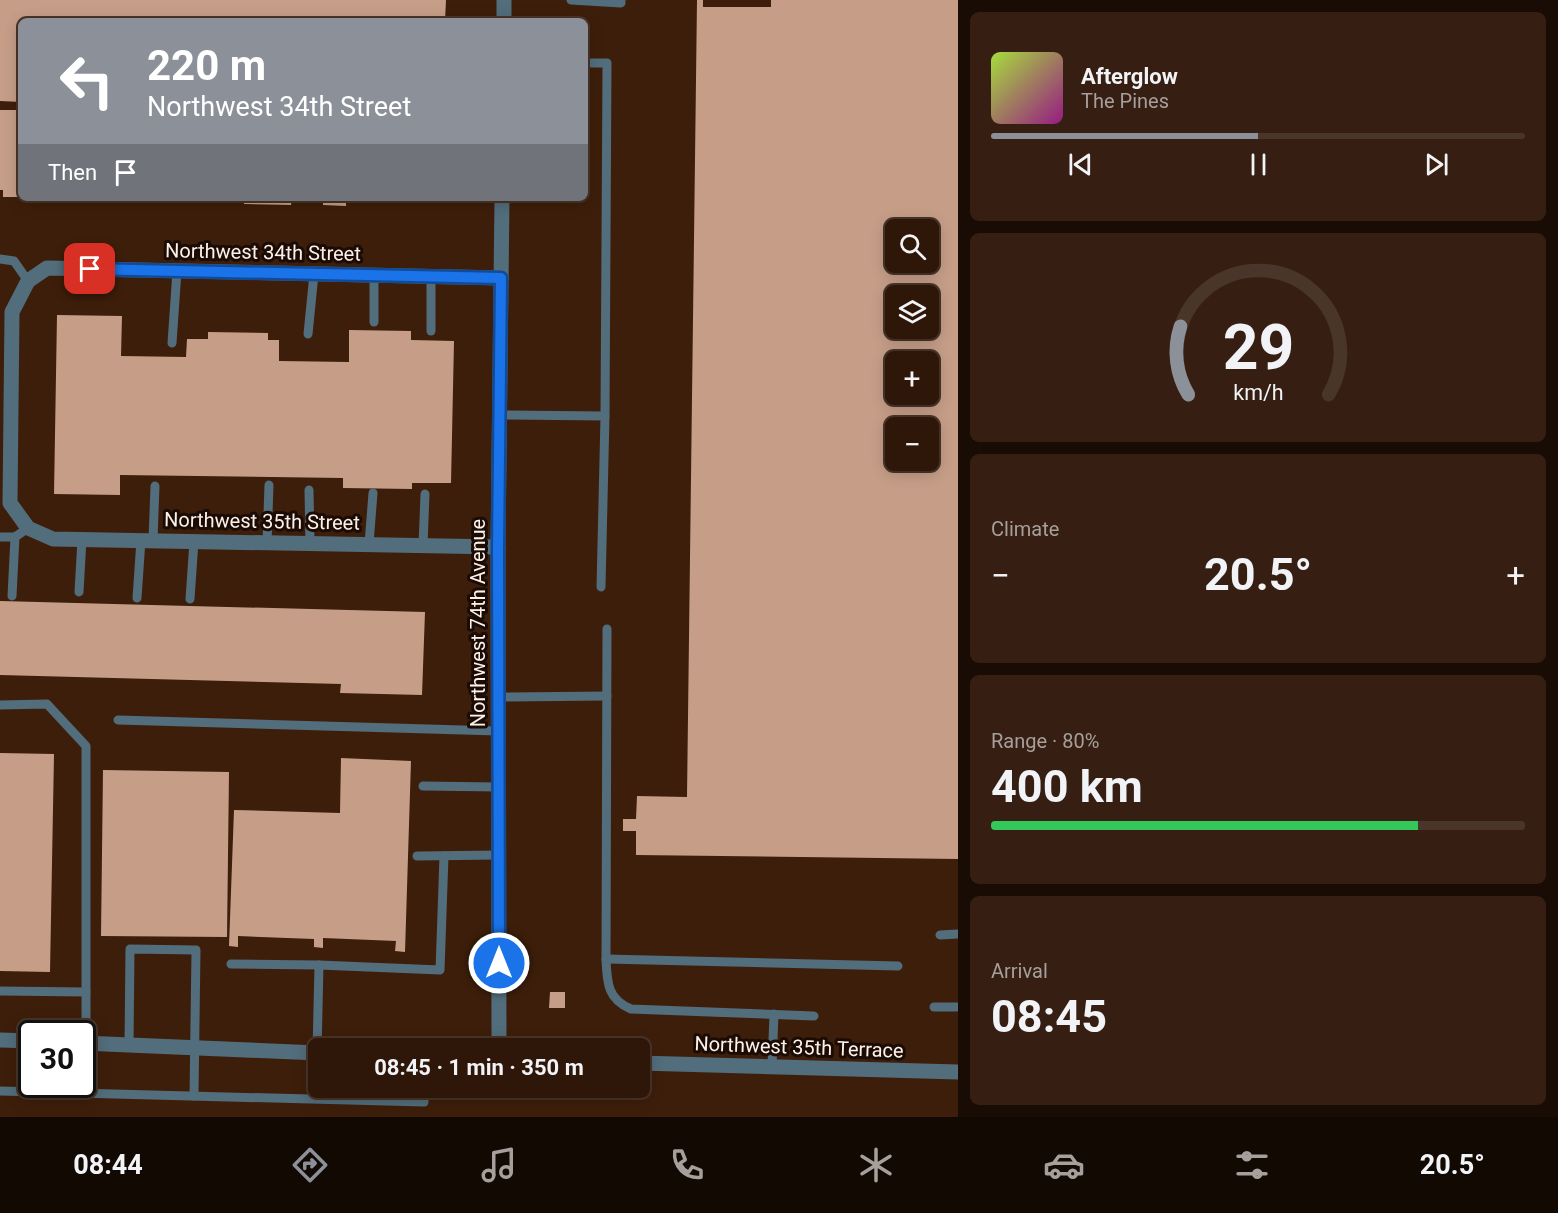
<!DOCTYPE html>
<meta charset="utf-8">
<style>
body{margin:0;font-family:Roboto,sans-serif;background:#361f12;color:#f1f3f6;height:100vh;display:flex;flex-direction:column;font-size:22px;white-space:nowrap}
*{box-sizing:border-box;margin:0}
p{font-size:20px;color:#a79f9c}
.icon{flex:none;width:33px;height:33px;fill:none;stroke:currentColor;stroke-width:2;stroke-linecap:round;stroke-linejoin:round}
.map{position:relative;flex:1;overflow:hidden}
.panel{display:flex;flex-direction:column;gap:12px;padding:12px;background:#190c04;width:600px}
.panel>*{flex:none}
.banner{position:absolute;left:18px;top:18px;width:570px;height:183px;border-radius:9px;box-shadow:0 3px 15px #0003,0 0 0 2px #493529;background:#8c9099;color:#fff;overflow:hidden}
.buttons{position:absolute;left:885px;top:219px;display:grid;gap:12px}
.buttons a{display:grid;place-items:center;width:54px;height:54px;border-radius:9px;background:#2e1608;box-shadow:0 3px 15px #0003,0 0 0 2px #493529;font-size:30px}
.speed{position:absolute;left:18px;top:1020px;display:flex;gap:12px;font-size:30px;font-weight:700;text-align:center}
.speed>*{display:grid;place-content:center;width:78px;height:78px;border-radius:50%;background:#2e1608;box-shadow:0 3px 15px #0003,0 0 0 2px #493529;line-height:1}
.speed .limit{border:3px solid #111;border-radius:9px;background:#fff;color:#111}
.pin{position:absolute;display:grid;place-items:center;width:51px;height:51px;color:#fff;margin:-26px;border-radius:12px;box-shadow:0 3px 9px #0006}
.me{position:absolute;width:66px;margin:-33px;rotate:0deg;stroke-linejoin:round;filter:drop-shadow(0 0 4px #0008)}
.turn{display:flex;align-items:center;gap:21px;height:126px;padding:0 30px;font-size:27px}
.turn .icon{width:78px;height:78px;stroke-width:2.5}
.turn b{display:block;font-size:42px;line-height:51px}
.then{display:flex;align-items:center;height:57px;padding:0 30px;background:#0003;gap:12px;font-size:22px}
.big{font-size:45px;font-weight:700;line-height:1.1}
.panel .widget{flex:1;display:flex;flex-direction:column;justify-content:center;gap:9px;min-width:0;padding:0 21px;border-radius:9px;background:#361f12}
.panel .dial{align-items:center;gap:0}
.dial svg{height:156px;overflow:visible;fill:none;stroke:#493529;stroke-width:7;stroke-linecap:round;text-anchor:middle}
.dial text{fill:#f1f3f6;stroke:none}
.song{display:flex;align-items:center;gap:18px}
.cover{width:72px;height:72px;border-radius:9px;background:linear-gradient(135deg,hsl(80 70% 55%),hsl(310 70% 35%))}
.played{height:6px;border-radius:3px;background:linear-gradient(90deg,#8c9099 50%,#493529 50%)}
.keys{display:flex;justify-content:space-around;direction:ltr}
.heat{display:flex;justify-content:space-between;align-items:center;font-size:33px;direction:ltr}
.charge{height:9px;border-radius:4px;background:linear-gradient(90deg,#34c759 80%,#493529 0)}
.trip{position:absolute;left:308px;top:1038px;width:342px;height:60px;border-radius:9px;background:#2e1608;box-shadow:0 3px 15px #0003,0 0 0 2px #493529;font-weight:700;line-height:60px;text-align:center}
.tab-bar{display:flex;height:96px;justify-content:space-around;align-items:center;background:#120903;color:#a79f9c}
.tab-bar .icon{width:42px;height:42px}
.tab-bar .selected{color:#8c9099}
.tab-bar b{font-size:27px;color:#f1f3f6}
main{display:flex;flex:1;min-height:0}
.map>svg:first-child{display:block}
.building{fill:#c69e88;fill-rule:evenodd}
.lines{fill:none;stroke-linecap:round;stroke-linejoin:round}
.lane{stroke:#526d7b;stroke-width:9}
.street{stroke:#526d7b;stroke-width:15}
.route-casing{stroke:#114b97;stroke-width:15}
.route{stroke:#1a73e8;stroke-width:10}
.labels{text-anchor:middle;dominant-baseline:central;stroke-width:6;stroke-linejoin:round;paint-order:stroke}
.street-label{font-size:20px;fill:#fef1ea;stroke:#1a0c05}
</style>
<main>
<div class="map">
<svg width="958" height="1117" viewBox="0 0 958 1117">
<rect width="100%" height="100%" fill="#3d1e0a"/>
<!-- building -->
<g class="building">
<polygon points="0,0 446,0 445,21 21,21 21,102 0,101"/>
<path d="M 697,0 L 703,0 L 703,7 L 771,7 L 771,0 L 958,0 L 958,859 L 636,855 L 636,831 L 623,831 L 623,819 L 636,819 L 637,796 L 687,797 ZM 896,230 L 928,230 L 928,262 L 896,262 ZM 896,296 L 928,296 L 928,328 L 896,328 ZM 896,362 L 928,362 L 928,394 L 896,394 ZM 896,428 L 928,428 L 928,460 L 896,460 Z"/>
<polygon points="0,110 21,110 21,197 3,197 3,190 0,190"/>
<polygon points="99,198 137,198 136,201 99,200"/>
<polygon points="167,198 213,198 213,202 167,201"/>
<polygon points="244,198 292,198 291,205 244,204"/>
<polygon points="307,198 346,198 346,206 323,205 323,200 307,200"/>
<polygon points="57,315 122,316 121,356 186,357 187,339 208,339 208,332 268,333 268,340 279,340 279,361 349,362 349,330 411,331 411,340 454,341 451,483 412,483 412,489 343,488 343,478 120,475 120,495 54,494"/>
<polygon points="0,601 425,612 422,695 340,693 341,684 0,675"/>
<polygon points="0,753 54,754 50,972 0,971"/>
<polygon points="341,758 411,761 405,952 395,951 396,941 323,938 323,948 314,947 314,939 238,936 238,947 229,946 234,810 340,813"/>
<polygon points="103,770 229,772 227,937 101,936"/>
<polygon points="550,992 565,992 565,1008 549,1008"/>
</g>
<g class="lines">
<!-- lane -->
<g class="lane">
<polyline points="571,0 621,3 621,0"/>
<polyline points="0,259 14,261 28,281"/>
<polyline points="431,277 431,331"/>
<polyline points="374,322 374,276"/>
<polyline points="308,334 314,274"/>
<polyline points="172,343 177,271"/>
<polyline points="500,415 605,416 607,63 585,63"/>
<polyline points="309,490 310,543"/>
<polyline points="0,537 15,537"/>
<polyline points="153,540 155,486"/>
<polyline points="267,543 269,485"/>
<polyline points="369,544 373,493"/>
<polyline points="423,546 425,494"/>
<polyline points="601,587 605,416"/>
<polyline points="79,592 82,539"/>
<polyline points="12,596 15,537 28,528"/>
<polyline points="137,598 141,540"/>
<polyline points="190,599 194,541"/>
<path d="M 607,629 L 606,959 C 607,982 607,999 631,1009 L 814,1016"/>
<polyline points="498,697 607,696"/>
<polyline points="0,705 47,704 86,746 86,1043"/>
<polyline points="118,720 498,731"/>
<polyline points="423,786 498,787"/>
<polyline points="417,856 499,855"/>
<polyline points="940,935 958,934"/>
<polyline points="606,959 898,966"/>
<polyline points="231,964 319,965 440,970 444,856"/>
<polyline points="0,991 86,992"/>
<polyline points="934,1007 958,1007"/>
<polyline points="129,1045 130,949 196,950 194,1096"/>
<polyline points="317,1053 319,965"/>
<polyline points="772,1067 774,1014"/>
<polyline points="0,1091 424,1102 425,1088"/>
</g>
<!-- street -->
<g class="street">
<polyline points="504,21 504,0"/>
<polyline points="498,547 53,539 28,528 10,503 12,312 28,281 47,268 501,278"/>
<polyline points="0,1040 32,1041"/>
<polyline points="82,1043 318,1053"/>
<polyline points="499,1048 498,547 502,198"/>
<polyline points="639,1063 958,1072"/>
</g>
</g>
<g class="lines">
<!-- route casing -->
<g class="route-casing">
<polyline id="route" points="90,269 501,278 498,547 499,963"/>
</g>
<!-- route -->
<use href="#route" class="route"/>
</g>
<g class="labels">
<!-- street labels -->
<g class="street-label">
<text transform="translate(263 252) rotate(1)">Northwest 34th Street</text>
<text transform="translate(262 521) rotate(1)">Northwest 35th Street</text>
<text transform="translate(478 623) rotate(-90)">Northwest 74th Avenue</text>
<text transform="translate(799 1047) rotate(2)">Northwest 35th Terrace</text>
</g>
</g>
</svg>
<div class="buttons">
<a><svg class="icon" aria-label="search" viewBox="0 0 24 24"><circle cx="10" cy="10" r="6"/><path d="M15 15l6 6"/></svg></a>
<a><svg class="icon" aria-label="layers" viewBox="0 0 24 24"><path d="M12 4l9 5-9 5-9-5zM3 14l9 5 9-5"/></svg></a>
<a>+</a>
<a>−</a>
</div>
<div class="speed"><div class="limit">30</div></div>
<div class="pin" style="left:90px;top:269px;background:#d93025"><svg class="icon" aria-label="arrive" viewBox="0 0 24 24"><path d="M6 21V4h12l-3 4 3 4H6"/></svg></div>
<svg class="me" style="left:499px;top:963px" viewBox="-20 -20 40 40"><circle r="17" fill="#1a73e8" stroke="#fff" stroke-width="3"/><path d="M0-11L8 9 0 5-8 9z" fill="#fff"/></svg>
<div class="trip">08:45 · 1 min · 350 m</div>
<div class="banner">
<div class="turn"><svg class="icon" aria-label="left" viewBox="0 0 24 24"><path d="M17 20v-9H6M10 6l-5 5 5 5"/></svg><div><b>220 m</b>Northwest 34th Street</div></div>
<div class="then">Then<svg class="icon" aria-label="arrive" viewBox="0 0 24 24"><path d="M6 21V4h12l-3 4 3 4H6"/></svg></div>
</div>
</div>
<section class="panel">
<div class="widget">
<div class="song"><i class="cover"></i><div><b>Afterglow</b><p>The Pines</p></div></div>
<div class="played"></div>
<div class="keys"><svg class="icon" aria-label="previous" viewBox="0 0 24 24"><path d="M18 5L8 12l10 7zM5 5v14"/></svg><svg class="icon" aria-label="pause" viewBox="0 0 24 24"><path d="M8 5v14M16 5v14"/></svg><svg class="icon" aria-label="next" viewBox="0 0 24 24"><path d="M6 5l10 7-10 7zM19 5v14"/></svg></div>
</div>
<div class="widget dial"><svg viewBox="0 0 100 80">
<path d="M14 69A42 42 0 1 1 86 69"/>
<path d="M14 69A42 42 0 0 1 10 34" stroke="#8c9099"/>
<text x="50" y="56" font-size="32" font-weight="700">29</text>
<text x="50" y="72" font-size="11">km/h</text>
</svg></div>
<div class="widget"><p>Climate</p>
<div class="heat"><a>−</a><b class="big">20.5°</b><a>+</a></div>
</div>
<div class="widget"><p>Range · 80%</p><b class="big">400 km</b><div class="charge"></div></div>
<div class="widget"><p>Arrival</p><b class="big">08:45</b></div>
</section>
</main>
<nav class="tab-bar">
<b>08:44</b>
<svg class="icon selected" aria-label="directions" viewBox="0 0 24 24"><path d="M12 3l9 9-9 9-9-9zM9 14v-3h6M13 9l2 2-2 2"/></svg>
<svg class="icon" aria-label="music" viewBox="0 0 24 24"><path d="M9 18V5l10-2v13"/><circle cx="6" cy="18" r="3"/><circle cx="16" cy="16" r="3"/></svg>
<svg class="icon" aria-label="phone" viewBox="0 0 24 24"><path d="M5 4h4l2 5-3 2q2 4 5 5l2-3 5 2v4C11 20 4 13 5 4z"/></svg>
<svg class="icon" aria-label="climate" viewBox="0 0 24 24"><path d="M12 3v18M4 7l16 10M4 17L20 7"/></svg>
<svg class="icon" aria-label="car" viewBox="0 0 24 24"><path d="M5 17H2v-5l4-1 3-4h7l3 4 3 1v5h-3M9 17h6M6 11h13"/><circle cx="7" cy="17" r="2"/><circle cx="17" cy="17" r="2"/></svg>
<svg class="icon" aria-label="filters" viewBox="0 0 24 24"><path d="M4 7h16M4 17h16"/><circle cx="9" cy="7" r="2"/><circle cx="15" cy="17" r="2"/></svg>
<b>20.5°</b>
</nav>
